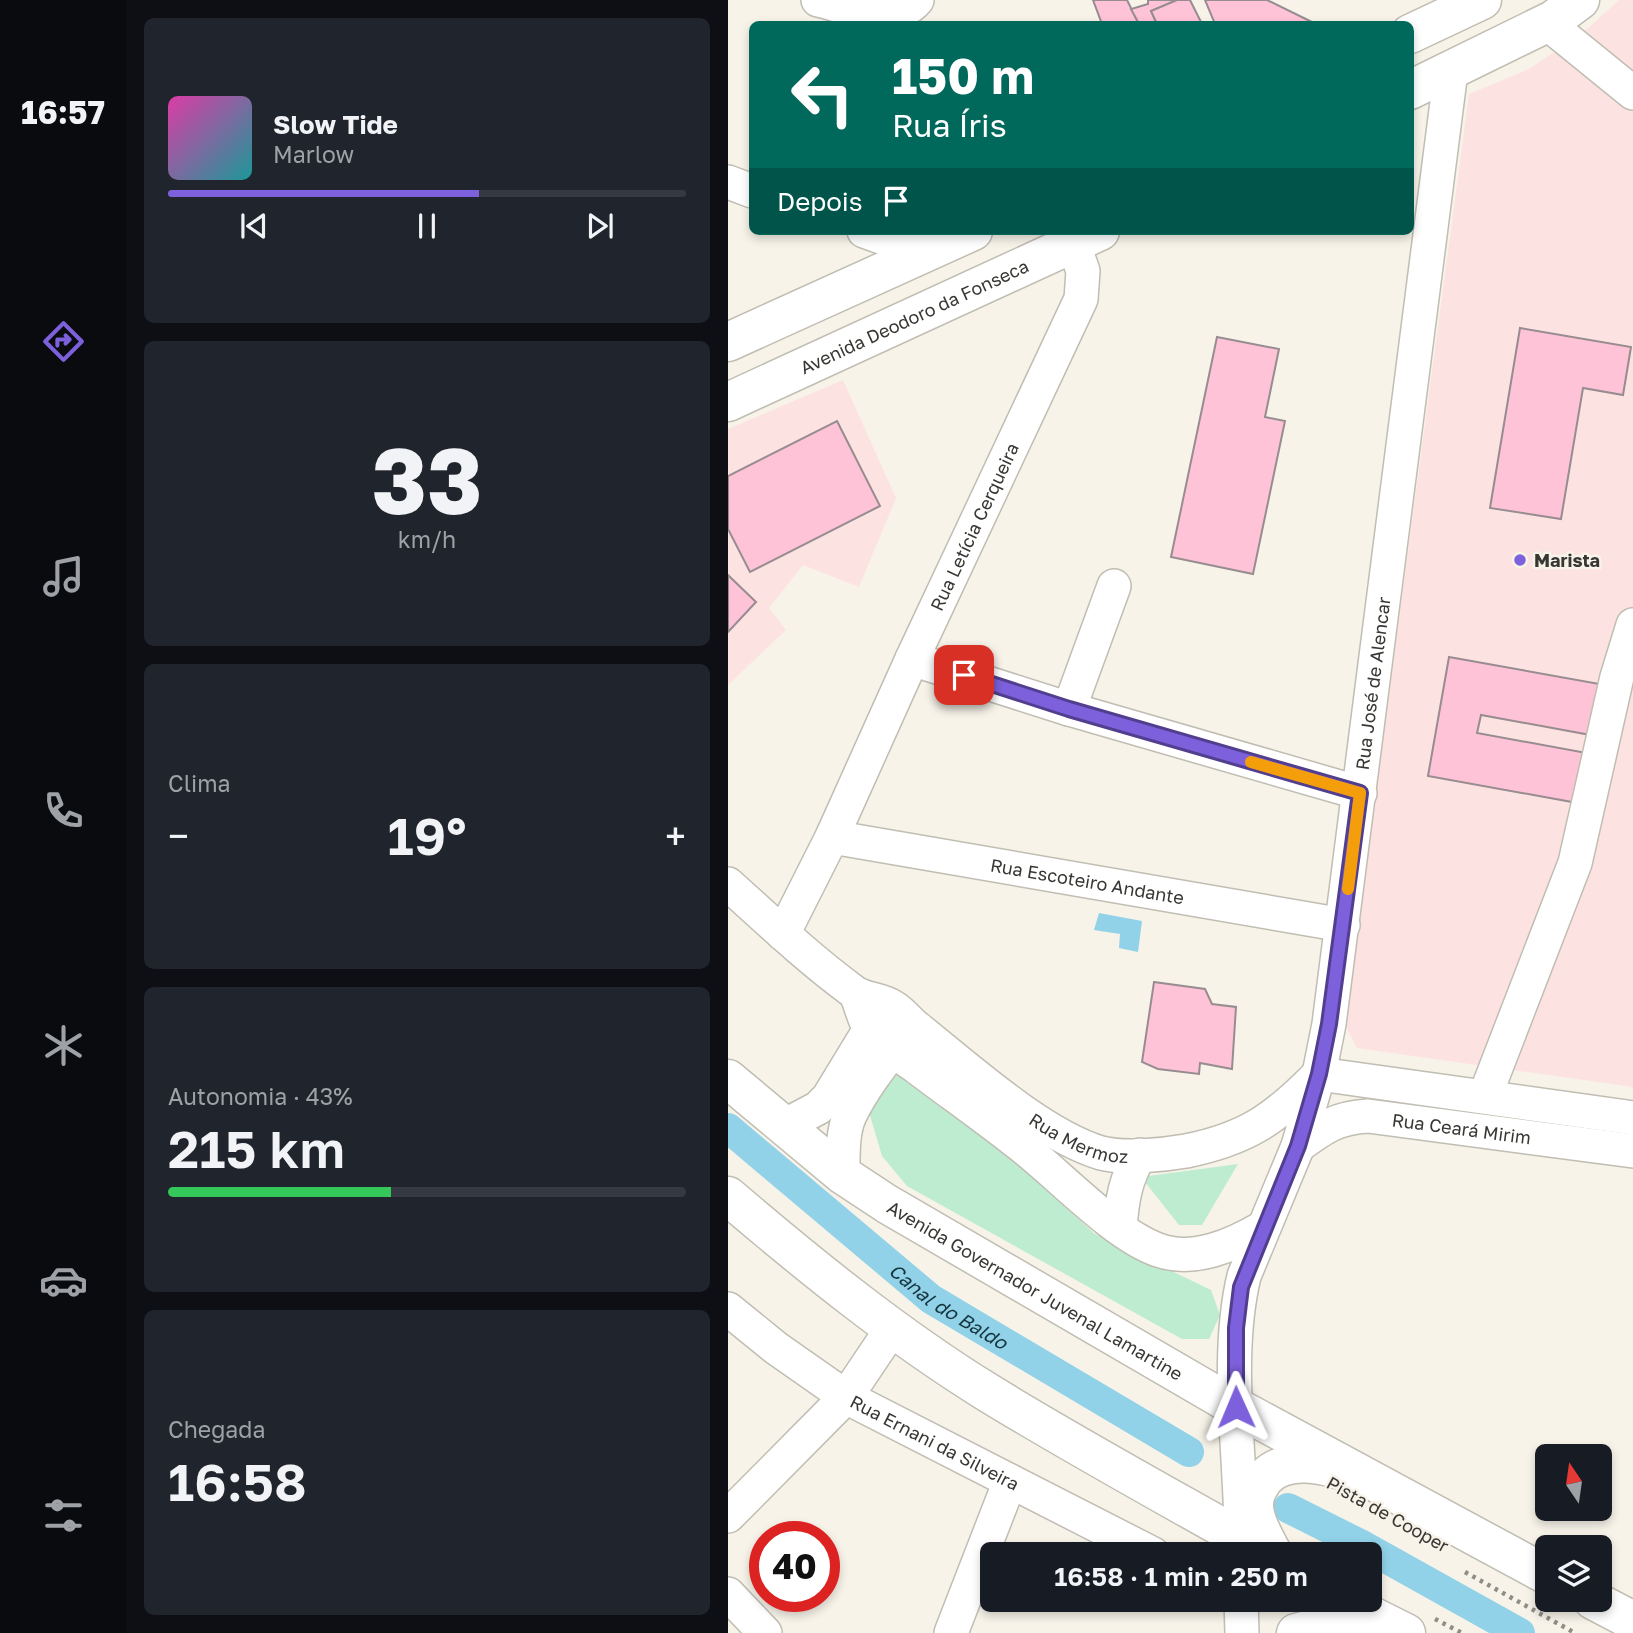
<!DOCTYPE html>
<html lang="pt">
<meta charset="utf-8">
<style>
body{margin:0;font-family:"Golos Text",sans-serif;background:#20242c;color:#f1f3f6;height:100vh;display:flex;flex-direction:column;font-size:26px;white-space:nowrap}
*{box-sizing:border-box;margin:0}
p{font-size:23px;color:#9ea1a6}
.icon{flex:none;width:38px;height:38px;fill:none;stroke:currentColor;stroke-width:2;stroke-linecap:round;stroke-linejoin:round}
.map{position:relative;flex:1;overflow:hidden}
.sheet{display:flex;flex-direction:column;gap:18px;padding:18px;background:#0d0f14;width:602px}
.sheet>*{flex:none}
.hud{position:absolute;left:21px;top:21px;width:665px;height:214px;border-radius:10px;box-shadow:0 4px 10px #0003;background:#00695c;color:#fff;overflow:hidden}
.needle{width:46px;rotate:347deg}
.fabs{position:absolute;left:807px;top:1444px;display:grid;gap:14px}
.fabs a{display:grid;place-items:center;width:77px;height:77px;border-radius:10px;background:#171b24;box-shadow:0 4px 10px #0003;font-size:35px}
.speed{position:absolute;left:21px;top:1521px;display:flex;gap:14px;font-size:35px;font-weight:700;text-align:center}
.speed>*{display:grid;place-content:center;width:91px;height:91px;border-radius:50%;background:#171b24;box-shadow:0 4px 10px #0003;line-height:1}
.speed .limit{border:10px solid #d22;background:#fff;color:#111}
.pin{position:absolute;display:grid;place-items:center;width:60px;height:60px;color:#fff;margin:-30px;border-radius:14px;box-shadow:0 4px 10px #0006}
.me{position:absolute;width:77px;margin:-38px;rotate:359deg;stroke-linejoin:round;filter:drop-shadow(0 0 5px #0008)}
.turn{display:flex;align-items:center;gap:24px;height:147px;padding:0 28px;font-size:32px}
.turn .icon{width:91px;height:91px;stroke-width:2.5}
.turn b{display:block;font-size:49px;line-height:60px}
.then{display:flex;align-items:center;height:66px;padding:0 28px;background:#0003;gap:14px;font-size:26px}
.big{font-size:52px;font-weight:600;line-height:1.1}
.sheet .tile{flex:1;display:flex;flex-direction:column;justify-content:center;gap:10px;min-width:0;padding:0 24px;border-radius:10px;background:#20242c}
.sheet .dial{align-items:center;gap:0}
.dial b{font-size:91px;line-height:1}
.song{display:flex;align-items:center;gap:21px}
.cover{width:84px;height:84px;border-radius:10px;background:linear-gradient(135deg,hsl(320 70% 55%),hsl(180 70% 35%))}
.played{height:7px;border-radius:4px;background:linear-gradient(90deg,#7d60db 60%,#363941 60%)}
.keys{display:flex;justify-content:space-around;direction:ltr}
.heat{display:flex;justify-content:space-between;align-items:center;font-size:38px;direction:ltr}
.charge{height:10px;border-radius:5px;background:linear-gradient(90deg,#34c759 43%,#363941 0)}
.trip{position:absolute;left:252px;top:1542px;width:402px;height:70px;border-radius:10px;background:#171b24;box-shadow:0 4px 10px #0003;font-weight:600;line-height:70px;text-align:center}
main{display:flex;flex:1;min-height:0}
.tab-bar{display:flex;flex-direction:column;width:126px;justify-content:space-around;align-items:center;background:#090b0e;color:#9ea1a6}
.tab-bar .icon{width:49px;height:49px}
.tab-bar .on{color:#7d60db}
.tab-bar b{font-size:32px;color:#f1f3f6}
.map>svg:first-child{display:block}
.education{fill:#fde2e2}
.green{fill:#bdecd1}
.water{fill:#91d2e8}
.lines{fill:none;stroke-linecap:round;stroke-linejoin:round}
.canal{stroke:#91d2e8;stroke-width:30}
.building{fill:#ffc3d7;stroke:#978c8f;stroke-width:2}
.minor-casing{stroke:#c0bdb2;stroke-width:36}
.major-casing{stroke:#c0bdb2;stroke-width:41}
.path{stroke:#8f8d86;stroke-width:4.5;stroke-dasharray:3.5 5;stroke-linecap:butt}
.minor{stroke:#fff;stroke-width:33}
.major{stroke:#fff;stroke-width:38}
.route-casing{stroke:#513e8e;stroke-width:18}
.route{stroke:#7d60db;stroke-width:12}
.slow{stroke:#f59e0b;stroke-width:12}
.poi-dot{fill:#7d60db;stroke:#f7f3e9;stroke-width:2.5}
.labels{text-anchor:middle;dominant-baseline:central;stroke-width:5;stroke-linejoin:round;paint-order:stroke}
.street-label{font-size:18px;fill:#383733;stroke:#f7f3e9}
.poi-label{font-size:18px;font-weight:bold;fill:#383733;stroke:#f7f3e9;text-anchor:start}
.water-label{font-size:19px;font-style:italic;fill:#15353f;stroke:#f7f3e9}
</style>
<main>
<nav class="tab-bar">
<b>16:57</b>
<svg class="icon on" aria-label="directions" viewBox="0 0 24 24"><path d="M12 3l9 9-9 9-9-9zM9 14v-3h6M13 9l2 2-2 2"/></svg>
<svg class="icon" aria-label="music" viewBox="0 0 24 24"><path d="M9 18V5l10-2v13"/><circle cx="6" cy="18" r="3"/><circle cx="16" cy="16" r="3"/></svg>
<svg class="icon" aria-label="phone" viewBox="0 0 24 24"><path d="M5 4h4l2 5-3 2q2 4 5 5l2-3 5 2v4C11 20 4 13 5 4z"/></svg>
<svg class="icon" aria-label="climate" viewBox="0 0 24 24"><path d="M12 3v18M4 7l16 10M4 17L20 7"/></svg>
<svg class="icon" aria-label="car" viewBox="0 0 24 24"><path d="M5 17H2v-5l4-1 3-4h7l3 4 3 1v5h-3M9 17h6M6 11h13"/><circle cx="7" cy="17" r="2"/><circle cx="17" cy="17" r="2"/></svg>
<svg class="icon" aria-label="filters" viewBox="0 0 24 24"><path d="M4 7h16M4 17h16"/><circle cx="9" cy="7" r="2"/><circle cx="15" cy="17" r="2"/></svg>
</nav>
<section class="sheet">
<div class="tile">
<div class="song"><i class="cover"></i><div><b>Slow Tide</b><p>Marlow</p></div></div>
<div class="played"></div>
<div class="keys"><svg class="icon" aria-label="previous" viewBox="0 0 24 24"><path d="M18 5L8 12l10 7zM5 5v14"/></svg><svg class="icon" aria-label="pause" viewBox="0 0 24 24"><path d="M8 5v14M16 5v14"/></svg><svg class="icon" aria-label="next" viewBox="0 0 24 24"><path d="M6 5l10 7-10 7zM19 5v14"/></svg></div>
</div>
<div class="tile dial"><b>33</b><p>km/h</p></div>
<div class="tile"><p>Clima</p>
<div class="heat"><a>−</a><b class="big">19°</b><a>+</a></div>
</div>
<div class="tile"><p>Autonomia · 43%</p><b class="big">215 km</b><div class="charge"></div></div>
<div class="tile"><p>Chegada</p><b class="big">16:58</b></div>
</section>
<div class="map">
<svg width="905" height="1633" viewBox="0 0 905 1633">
<rect width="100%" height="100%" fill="#f7f3e9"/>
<!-- education -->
<g class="education">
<polygon points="891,0 905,0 905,1087 629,1048 617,1025 741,94 801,69 856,32"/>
<polygon points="115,380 168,498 131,587 75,565 41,608 58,630 0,685 0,429"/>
</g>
<!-- green -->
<g class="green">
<polygon points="182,1068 367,1234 483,1290 492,1315 481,1339 454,1339 179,1186 154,1156 141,1112 156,1077"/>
<polygon points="510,1164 474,1225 451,1225 413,1177"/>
</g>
<!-- water -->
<polygon class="water" points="371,913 414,921 410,952 391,948 392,934 366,930"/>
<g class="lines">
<!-- canal -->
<g class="canal">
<path id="s1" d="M 0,1128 L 203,1299 L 461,1452"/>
<polyline points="560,1508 636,1546 792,1633"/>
</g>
</g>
<!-- building -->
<g class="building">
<polygon points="365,0 399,0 411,24 374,24"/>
<polygon points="420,0 449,0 423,11 429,24 411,24 403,9 420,4"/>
<polygon points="449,0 462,0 474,24 429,24 423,11"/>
<polygon points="477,0 539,0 588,24 487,24"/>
<polygon points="792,328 903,347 895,395 855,388 833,519 762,508"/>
<polygon points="489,337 551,349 537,417 557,421 525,574 443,557"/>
<polygon points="109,421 152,506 22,572 0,529 0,476"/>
<polygon points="0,575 28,602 0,632"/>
<polygon points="721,657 877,685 868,736 753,715 749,733 864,754 855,804 700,776"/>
<polygon points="426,982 477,989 484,1004 508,1007 504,1069 472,1063 471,1074 430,1069 414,1062"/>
</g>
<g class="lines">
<!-- minor casing -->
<g class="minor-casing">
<g id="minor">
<path d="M 90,0 C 121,7 165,28 189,0"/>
<polyline points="825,20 830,32 905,93"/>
<polyline points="0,182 24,191"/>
<polyline points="136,231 195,252"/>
<polyline points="184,659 341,709 632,793"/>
<polyline points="341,709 386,586"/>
<path id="s2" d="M 104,837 L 615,925"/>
<path id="s3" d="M 0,884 C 41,921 81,959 126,992 C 137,1000 154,999 165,1007 C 174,1012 181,1022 189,1028 C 239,1068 313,1135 373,1153 C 396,1159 435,1155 458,1151 C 518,1139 547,1119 589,1076"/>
<path id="s4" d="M 55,934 L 104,837 L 184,659 L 353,299 L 355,271 L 341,231"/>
<path d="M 128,994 C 133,1005 136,1020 142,1029 C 152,1044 173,1056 187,1066 C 220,1091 254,1115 286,1140 C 328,1171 383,1233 430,1250 C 466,1263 505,1245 536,1227"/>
<polyline points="591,1074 905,1118"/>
<polyline points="757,1096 847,863 889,677 905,625"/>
<polyline points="56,1126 90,1108 100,1098 142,1029 157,1013"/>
<path id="s5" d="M 570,1146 C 596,1127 608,1118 640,1116 L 905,1151"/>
<path d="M 115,1175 C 115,1156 114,1132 122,1115 C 136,1086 158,1059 177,1034"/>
<path d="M 392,1228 C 394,1201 397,1179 412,1155"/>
<path id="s6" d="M 0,1309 L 48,1348 L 118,1397 L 425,1554"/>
<polyline points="0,1516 118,1397 165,1327"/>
<path id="s7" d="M 513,1529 C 512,1447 497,1356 516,1276 L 570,1146 L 591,1074 L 601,1024 L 723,71"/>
<polyline points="0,1594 37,1633"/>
<polyline points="513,1600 514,1633"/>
<polyline points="223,1633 282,1481"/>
</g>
</g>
<!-- major casing -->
<g class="major-casing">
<g id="major">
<polyline points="682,34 754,0"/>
<polyline points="682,90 825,20 852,0"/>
<polyline points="0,342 245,231"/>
<path id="s8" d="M 0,402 L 372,231"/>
<path id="s9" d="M 0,1079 L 115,1175 L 159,1204 L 508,1407 L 819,1575"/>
<path d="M 0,1196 C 82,1266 167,1335 259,1392 C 342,1443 428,1490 513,1538 L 536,1554"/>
<path d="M 545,1554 C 538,1541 530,1528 527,1514 C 525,1505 526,1495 531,1487 C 545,1458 582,1461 609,1469"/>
<polyline points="865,1600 905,1621"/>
<polyline points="624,1606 678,1633"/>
<polyline points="568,1633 614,1621 645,1617"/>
</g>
</g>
<!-- path -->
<g class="path">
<polyline points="578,1548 590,1554"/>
<polyline points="737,1572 847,1633"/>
<polyline points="707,1619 734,1633"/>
</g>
<!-- minor -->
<use href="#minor" class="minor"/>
<!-- major -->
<use href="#major" class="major"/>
</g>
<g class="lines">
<!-- route casing -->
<g class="route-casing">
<polyline id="route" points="236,675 341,709 632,793 601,1024 591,1074 570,1146 513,1287 508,1328 508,1407"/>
</g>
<!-- route -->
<use href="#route" class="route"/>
<!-- slow -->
<polyline class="slow" points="523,762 632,793 620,889"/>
</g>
<!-- markers -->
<circle class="poi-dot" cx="792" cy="560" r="7"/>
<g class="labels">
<!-- street labels -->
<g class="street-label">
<text stroke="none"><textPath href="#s8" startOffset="205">Avenida Deodoro da Fonseca</textPath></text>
<text stroke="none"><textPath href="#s4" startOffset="450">Rua Letícia Cerqueira</textPath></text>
<text stroke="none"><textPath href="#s7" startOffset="864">Rua José de Alencar</textPath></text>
<text stroke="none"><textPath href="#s2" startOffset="259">Rua Escoteiro Andante</textPath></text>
<text stroke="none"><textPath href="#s5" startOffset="172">Rua Ceará Mirim</textPath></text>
<text stroke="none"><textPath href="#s3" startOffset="438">Rua Mermoz</textPath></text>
<text stroke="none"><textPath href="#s9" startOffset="374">Avenida Governador Juvenal Lamartine</textPath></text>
<text stroke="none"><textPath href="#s6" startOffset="247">Rua Ernani da Silveira</textPath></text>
<text transform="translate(660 1514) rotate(29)">Pista de Cooper</text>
</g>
<!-- poi labels -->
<g class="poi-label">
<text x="806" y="560">Marista</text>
</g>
<!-- water labels -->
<g class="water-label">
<text stroke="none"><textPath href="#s1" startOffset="284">Canal do Baldo</textPath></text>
</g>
</g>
</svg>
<div class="fabs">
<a><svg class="needle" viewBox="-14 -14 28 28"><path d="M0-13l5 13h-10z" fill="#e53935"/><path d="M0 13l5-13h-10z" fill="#9ea1a6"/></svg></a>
<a><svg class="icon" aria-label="layers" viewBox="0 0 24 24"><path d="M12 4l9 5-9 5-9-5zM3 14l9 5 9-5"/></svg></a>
</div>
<div class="speed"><div class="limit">40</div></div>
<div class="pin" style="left:236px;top:675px;background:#d93025"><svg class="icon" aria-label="arrive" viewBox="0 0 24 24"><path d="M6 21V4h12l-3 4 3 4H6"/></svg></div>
<svg class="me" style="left:508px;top:1407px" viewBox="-20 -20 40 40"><path d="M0-17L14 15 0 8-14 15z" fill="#7d60db" stroke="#fff" stroke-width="4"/></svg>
<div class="trip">16:58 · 1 min · 250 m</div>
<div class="hud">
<div class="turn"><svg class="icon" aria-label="left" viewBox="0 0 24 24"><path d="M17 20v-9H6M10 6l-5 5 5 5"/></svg><div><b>150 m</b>Rua Íris</div></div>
<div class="then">Depois<svg class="icon" aria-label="arrive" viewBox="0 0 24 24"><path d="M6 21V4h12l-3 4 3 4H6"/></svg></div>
</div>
</div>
</main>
